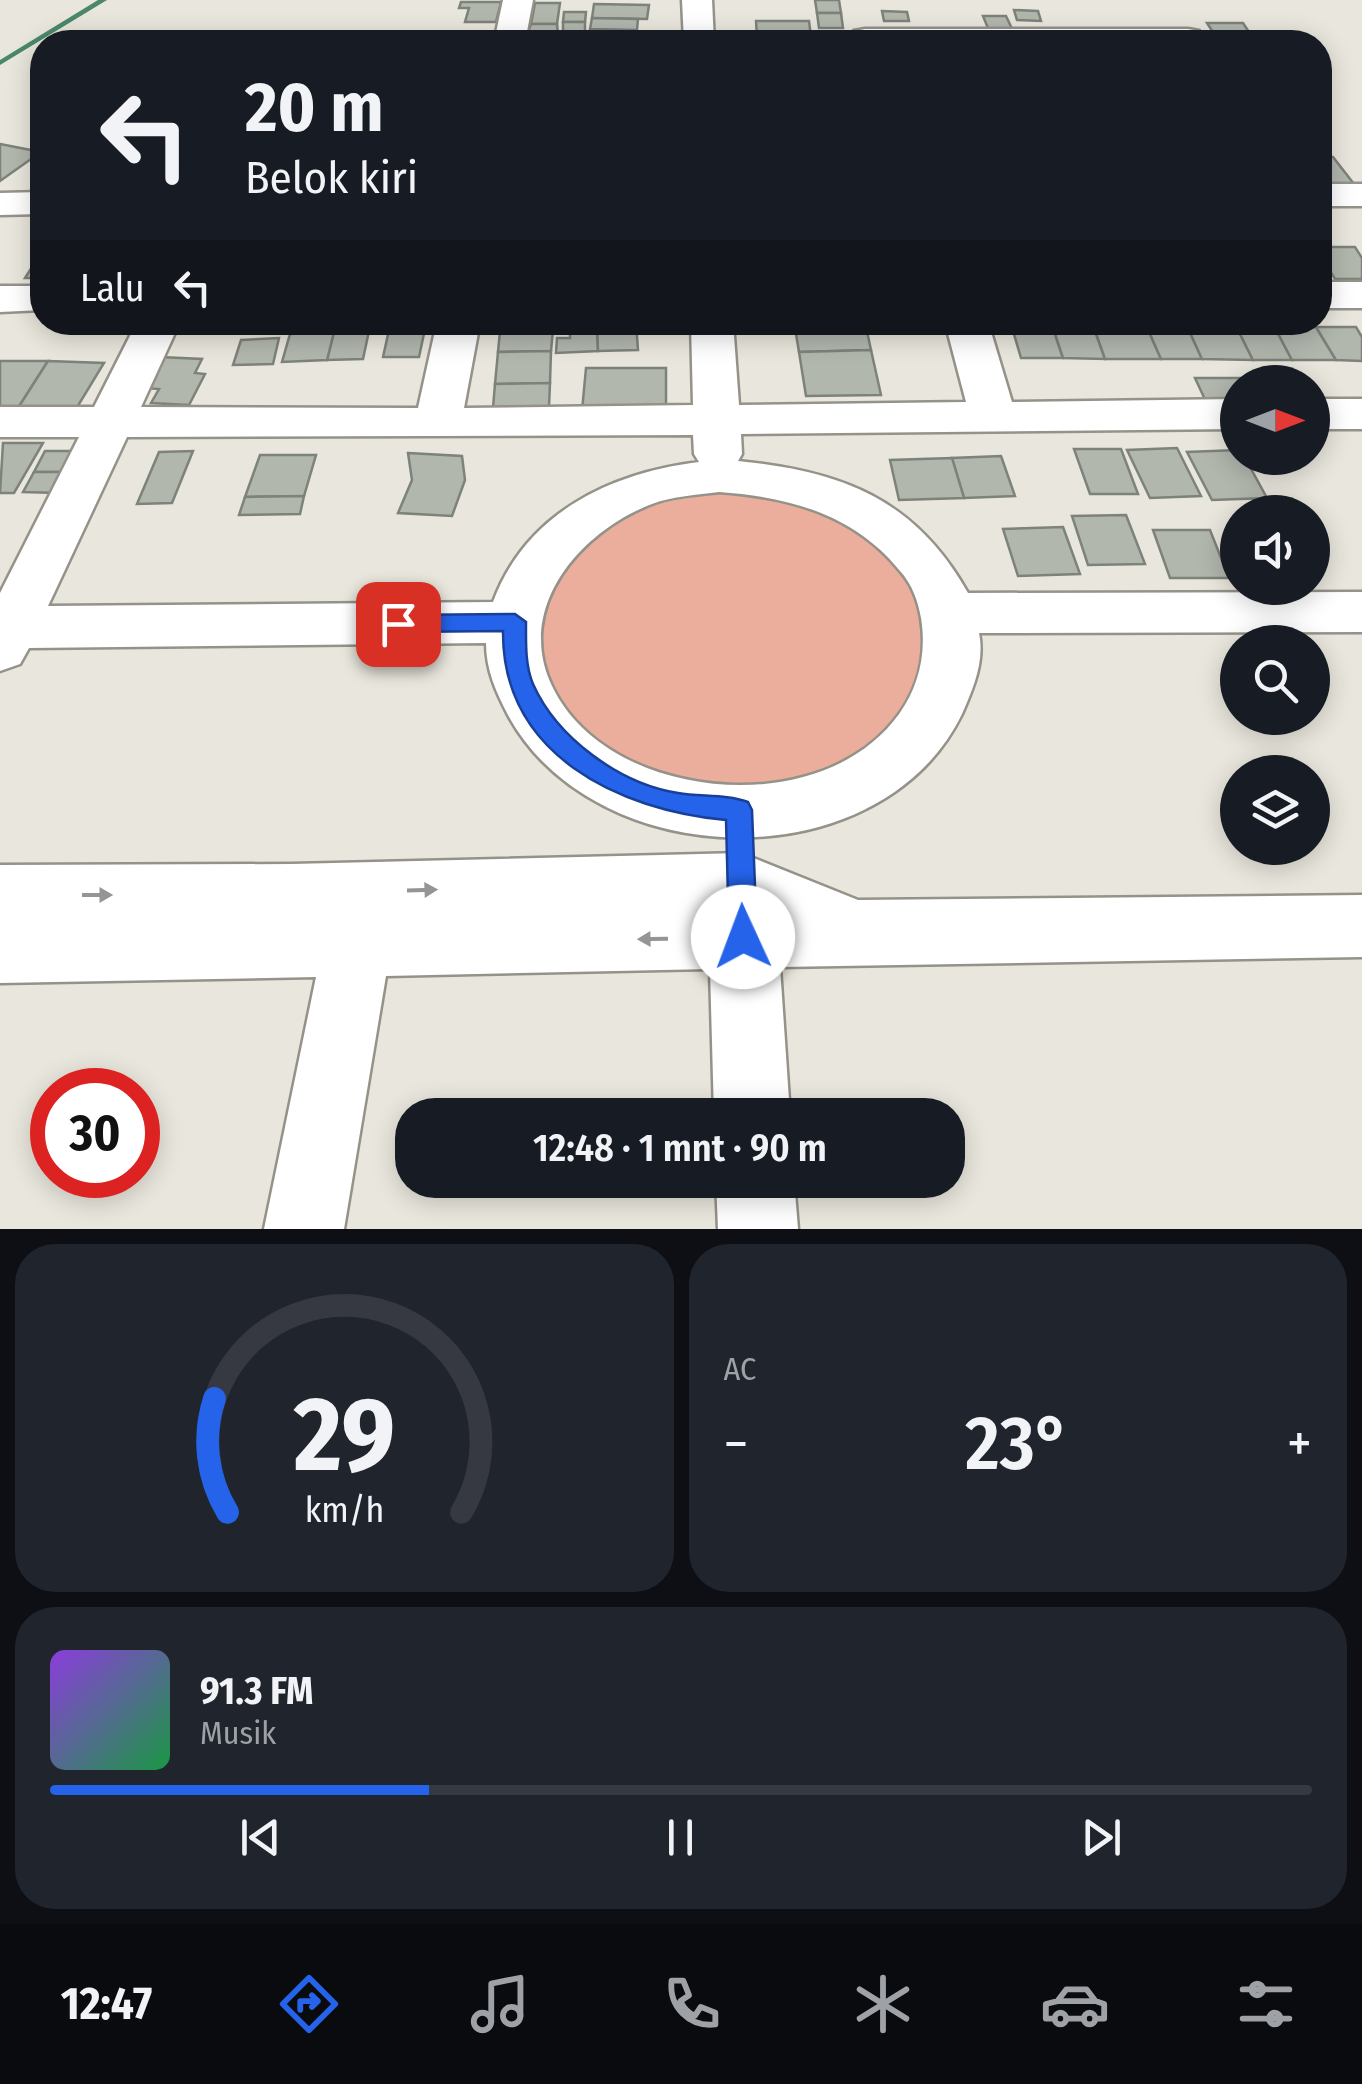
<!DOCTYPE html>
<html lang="id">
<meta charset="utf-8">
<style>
body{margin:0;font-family:"Fira Sans Condensed",sans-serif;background:#20242c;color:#f1f3f6;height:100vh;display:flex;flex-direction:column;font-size:38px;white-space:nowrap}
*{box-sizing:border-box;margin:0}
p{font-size:32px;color:#9ea1a6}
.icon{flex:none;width:55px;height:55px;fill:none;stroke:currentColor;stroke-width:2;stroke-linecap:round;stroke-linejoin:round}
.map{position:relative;height:1229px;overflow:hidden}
.details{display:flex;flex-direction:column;gap:15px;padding:15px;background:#0d0f14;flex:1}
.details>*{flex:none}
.banner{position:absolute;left:30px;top:30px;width:1302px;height:305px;border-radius:40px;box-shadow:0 5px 25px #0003;background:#171b24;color:#f1f3f6;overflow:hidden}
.needle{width:65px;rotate:90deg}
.tools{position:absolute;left:1220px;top:365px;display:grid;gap:20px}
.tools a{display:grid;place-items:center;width:110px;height:110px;border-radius:50%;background:#171b24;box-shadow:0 5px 25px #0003;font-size:50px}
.speed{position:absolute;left:30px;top:1068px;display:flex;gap:20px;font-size:50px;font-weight:700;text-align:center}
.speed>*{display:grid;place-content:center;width:130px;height:130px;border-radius:50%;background:#171b24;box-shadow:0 5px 25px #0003;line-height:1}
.speed .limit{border:15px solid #d22;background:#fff;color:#111}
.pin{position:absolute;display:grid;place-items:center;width:85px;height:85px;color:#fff;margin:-42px;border-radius:20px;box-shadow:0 5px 15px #0006}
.me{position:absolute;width:110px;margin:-55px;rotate:358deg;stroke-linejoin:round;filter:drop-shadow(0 0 8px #0008)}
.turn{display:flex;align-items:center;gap:35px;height:210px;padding:0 50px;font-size:45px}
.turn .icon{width:130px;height:130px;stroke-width:2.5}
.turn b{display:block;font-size:70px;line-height:85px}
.then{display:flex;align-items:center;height:95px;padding:0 50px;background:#0003;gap:20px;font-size:38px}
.big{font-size:75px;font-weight:600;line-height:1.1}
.details .tile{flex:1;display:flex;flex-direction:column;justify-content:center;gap:15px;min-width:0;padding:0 35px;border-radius:40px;background:#20242c}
.details .dial{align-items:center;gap:0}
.dial svg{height:260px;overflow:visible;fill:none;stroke:#363941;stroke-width:7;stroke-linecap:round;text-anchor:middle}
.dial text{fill:#f1f3f6;stroke:none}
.song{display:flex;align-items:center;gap:30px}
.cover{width:120px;height:120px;border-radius:15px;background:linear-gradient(135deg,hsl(270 70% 55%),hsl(140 70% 35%))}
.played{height:10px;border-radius:5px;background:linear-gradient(90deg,#2563eb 30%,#363941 30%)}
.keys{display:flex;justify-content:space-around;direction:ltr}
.heat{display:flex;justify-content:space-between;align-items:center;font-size:55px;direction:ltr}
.details .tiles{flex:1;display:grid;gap:15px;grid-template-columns:1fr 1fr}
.tile:last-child{grid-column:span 2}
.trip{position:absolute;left:395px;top:1098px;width:570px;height:100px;border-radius:40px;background:#171b24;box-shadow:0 5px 25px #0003;font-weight:600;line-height:100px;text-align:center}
.tabs{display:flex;height:160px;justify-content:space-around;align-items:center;background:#090b0e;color:#9ea1a6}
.tabs .icon{width:70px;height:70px}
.tabs .current{color:#2563eb}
.tabs b{font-size:45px;color:#f1f3f6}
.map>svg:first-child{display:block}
.green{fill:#ebad9c}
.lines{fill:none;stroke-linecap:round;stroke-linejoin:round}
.stream{fill:#4a886b;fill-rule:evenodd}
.building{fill:#b2b7ae;stroke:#7d827a;stroke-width:2.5}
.minor-casing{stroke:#949289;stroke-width:5}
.minor{fill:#fff;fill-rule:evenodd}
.oneway{fill:#959593}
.route{fill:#2563eb;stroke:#184099;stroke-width:2.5}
</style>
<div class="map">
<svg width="1362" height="1229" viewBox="0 0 1362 1229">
<rect width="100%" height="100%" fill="#e9e7dd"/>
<!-- green -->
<path class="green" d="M 726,493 C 746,495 768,495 786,500 C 860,521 937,575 927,660 C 924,687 910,722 887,739 C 871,750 854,765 836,772 C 752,804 641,796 575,728 C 507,659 540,553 624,516 C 657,501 690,497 726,493 Z"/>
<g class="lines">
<!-- stream -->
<polygon class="stream" points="98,0 107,0 0,65 0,60"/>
</g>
<!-- building -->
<g class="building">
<polygon points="815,0 839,0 841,13 817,13"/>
<polygon points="461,2 501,2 496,22 465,22 469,8 459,8"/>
<polygon points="535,3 560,3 557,24 531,24"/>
<polygon points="594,4 649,5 647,19 592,18"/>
<polygon points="1014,10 1038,11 1041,21 1017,20"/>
<polygon points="882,11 907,12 909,21 884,21"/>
<polygon points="564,12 586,12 585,22 563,22"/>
<polygon points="817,13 841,13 843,28 819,28"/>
<polygon points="983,16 1006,16 1014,33 990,33"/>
<polygon points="592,18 638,19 637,30 590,29"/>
<polygon points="756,21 809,21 811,37 757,37"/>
<rect x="563" y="22" width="22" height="20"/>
<polygon points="1207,23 1243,23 1255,41 1218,40"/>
<polygon points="531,24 557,24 558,34 527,35"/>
<polygon points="359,33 399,33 395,42 355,42"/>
<polygon points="399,33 428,33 425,42 395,42"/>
<polygon points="428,33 458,33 455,42 425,42"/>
<polygon points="458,33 494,33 492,42 455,42"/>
<polygon points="0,144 41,152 0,181"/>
<polygon points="1320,157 1333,157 1354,184 1320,184"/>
<polygon points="1320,247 1355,247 1362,258 1362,279 1335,279 1320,255"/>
<polygon points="37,259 42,259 42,283 35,283 38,278 25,278"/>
<polygon points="570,322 597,322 598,351 556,353 557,338 570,338"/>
<polygon points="597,322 636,322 638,350 598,351"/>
<polygon points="794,322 865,322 871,350 799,352"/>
<polygon points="1011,324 1052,325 1063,358 1021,358"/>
<polygon points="1052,325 1093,325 1105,359 1063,358"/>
<polygon points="1093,325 1146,325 1161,359 1105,359"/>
<polygon points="1146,325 1187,326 1202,359 1161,359"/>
<polygon points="1187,326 1236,326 1253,360 1202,359"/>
<polygon points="1236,326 1274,326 1292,360 1253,360"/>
<polygon points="1274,326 1316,327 1336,360 1292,360"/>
<polygon points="1316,327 1356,327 1362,337 1362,361 1336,360"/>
<polygon points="425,329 419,357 383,357 389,330"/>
<polygon points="553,330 551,351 498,352 500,331"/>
<polygon points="369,331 363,359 327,360 334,332"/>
<polygon points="334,332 327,360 282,362 290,334"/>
<polygon points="279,338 273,364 233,365 241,340"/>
<polygon points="871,350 881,395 806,396 799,352"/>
<polygon points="551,351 550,383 495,384 498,352"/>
<polygon points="160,357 202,359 195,373 205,374 189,405 151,403 159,389 143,388"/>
<polygon points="0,361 48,361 18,408 0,407"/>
<polygon points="48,361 104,363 76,409 18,408"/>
<polygon points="586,368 666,368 666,411 582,411"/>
<polygon points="1195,378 1243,378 1246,382 1238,382 1238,406 1208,406"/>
<polygon points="550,383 549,407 493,408 495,384"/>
<polygon points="3,443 43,443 14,493 0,493"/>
<polygon points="1177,448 1201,496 1150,498 1127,450"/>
<polygon points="1074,449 1121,449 1138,494 1090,494"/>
<polygon points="1238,450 1238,458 1245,458 1267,498 1212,500 1187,452"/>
<polygon points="45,451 79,451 68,472 34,472"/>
<polygon points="193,451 172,503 137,504 159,452"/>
<polygon points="408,453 462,456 465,480 452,516 398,513 412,480"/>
<polygon points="260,455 316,455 304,496 245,497"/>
<polygon points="1001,456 1015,496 964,498 952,458"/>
<polygon points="952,458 964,498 899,500 890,460"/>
<polygon points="34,472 68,472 58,493 23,492"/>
<polygon points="304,496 300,514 239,515 245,497"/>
<polygon points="1126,515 1145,564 1088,565 1072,516"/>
<polygon points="1063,527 1080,574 1018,576 1003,529"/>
<polygon points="1153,530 1210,530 1229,578 1170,578"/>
</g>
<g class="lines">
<!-- minor casing -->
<g class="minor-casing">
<g id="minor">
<polygon points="503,0 533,0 525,42 494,42"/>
<polygon points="682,0 712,0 714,42 684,42"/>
<polygon points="865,29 1188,29 1199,31 1204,38 1200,42 853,42 849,38 854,31"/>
<rect x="1320" y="184" width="42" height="22"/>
<polygon points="42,192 42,214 0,215 0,193"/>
<rect x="1320" y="282" width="42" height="26"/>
<polygon points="0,286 42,286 42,310 0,312"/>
<path d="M 137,322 L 180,322 L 141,407 L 418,408 L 437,322 L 480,322 L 464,408 L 693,405 L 691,322 L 733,322 L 739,405 L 966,402 L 945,322 L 988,322 L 1012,402 L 1238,399 L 1238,429 L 741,434 L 742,454 L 738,461 C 842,471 915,499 968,593 L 1362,592 L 1362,632 L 979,633 C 985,661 973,689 962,714 C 880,882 595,875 508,715 C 496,692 486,670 486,643 L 29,648 L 20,664 L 0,671 L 0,593 L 79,437 L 0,437 L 0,407 L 94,407 ZM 693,435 L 694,454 L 699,462 C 610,473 526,513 493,602 L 48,606 L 127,437 ZM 719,492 C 789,497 854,514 900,571 C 912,584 918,601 921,618 C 934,697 877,758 803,777 C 717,801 593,772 552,686 C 514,607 581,531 652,504 C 673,496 697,495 719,492 Z"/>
<rect x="1312" y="399" width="50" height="30"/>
<polygon points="741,853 858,900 1362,895 1362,957 780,967 790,1115 714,1115 710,969 386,976 344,1229 264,1229 316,977 0,983 0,865 292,864"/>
<polygon points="716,1180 794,1180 798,1229 718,1229"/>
</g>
</g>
<!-- minor -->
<use href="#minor" class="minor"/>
</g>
<!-- one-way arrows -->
<defs><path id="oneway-solid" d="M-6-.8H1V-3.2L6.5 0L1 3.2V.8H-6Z" transform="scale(2.5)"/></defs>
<g class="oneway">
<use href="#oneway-solid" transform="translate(422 890) rotate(-2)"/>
<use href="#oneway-solid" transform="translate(97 895)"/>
<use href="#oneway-solid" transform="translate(653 939) rotate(179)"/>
</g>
<!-- route -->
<path class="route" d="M 515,614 L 526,622 C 526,643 525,665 533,684 C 557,738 620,784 678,793 C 701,797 726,794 748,802 L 752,810 L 757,937 L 753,946 L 743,950 L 733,946 L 729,937 L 726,820 C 619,810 502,755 503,631 L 398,632 L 387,624 L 398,615 Z"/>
</svg>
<div class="tools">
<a><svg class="needle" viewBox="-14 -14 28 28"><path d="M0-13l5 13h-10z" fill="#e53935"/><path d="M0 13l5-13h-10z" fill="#9ea1a6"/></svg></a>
<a><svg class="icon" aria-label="sound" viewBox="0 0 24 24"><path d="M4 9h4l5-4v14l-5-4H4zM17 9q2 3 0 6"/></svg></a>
<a><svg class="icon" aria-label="search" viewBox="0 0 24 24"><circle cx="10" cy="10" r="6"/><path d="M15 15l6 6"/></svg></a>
<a><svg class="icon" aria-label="layers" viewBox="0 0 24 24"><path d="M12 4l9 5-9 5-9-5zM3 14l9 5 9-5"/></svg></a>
</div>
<div class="speed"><div class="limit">30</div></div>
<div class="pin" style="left:398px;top:624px;background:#d93025"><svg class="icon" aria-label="arrive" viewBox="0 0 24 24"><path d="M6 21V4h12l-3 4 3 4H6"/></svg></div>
<svg class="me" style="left:743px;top:937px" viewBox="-20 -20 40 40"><circle r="19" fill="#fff"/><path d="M0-13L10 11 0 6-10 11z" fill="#2563eb"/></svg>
<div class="trip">12:48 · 1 mnt · 90 m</div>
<div class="banner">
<div class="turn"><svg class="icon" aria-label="left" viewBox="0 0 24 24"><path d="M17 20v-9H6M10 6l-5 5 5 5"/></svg><div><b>20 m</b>Belok kiri</div></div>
<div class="then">Lalu<svg class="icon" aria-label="left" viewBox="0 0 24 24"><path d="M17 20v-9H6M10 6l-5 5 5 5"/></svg></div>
</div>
</div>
<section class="details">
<div class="tiles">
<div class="tile dial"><svg viewBox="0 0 100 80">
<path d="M14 69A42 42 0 1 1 86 69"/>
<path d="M14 69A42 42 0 0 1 10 34" stroke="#2563eb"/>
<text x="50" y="56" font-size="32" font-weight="700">29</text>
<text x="50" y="72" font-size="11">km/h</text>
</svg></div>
<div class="tile"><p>AC</p>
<div class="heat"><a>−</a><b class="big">23°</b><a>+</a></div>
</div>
<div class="tile">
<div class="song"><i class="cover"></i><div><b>91.3 FM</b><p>Musik</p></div></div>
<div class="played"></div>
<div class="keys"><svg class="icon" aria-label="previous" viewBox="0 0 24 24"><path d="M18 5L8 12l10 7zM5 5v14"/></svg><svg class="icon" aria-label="pause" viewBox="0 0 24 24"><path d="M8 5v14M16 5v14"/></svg><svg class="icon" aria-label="next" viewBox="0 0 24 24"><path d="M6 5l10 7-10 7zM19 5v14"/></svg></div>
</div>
</div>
</section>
<nav class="tabs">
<b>12:47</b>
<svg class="icon current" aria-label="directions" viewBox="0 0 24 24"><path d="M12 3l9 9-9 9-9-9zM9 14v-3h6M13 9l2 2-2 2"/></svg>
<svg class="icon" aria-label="music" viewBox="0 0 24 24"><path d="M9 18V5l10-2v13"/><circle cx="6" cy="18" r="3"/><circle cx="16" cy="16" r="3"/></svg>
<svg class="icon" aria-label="phone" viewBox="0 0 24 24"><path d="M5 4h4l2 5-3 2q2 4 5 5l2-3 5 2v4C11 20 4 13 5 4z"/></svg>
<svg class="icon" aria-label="climate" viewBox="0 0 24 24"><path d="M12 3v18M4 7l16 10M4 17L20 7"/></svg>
<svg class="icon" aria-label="car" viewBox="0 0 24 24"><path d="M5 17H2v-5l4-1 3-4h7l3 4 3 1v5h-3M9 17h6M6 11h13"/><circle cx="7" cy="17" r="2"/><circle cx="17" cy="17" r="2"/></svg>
<svg class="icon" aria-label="filters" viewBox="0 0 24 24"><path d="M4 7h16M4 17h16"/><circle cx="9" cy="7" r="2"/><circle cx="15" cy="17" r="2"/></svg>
</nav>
